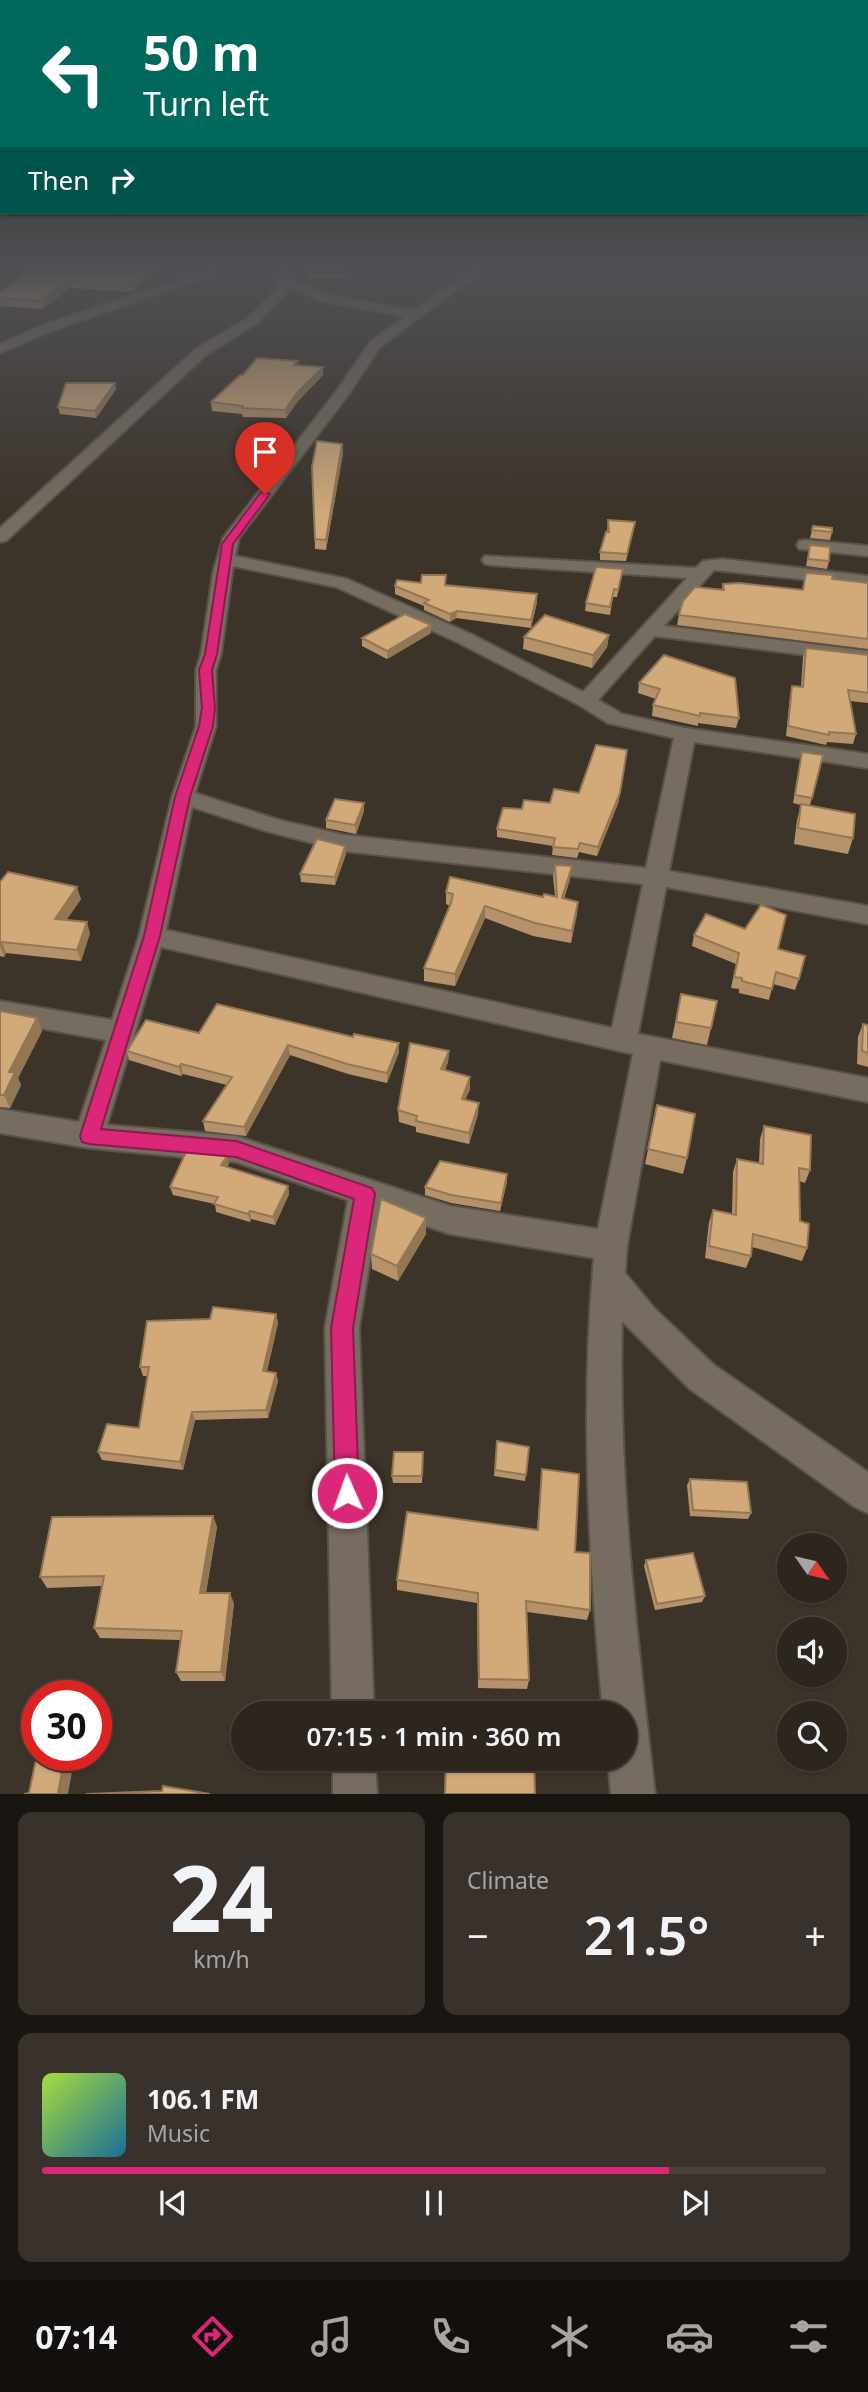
<!DOCTYPE html>
<meta charset="utf-8">
<style>
body{margin:0;font-family:"Noto Sans",sans-serif;background:#39322c;color:#f1f3f6;height:100vh;display:flex;flex-direction:column;font-size:26px;white-space:nowrap}
*{box-sizing:border-box;margin:0}
p{font-size:23px;color:#a7a5a4}
.icon{flex:none;width:38px;height:38px;fill:none;stroke:currentColor;stroke-width:2;stroke-linecap:round;stroke-linejoin:round}
.map{position:relative;height:1794px;overflow:hidden}
.details{display:flex;flex-direction:column;gap:18px;padding:18px;background:#191511;flex:1}
.details>*{flex:none}
.guide{position:absolute;left:0px;top:0px;width:868px;height:214px;box-shadow:0 2px 5px #0004,0 0 0 2px #48433d;background:#00695c;color:#fff;overflow:hidden}
.needle{width:46px;rotate:124deg}
.tools{position:absolute;left:777px;top:1533px;display:grid;gap:14px}
.tools a{display:grid;place-items:center;width:70px;height:70px;border-radius:50%;background:#2d261f;box-shadow:0 2px 5px #0004,0 0 0 2px #48433d;font-size:35px}
.speed{position:absolute;left:21px;top:1680px;display:flex;gap:14px;font-size:35px;font-weight:700;text-align:center}
.speed>*{display:grid;place-content:center;width:91px;height:91px;border-radius:50%;background:#2d261f;box-shadow:0 2px 5px #0004,0 0 0 2px #48433d;line-height:1}
.speed .limit{border:10px solid #d22;background:#fff;color:#111}
.pin{position:absolute;display:grid;place-items:center;width:60px;height:60px;color:#fff;margin:-72px -30px;border-radius:50% 50% 50% 0;rotate:-45deg;box-shadow:0 0 7px #0007}
.pin .icon{rotate:45deg}
.me{position:absolute;width:77px;margin:-38px;rotate:358deg;stroke-linejoin:round;filter:drop-shadow(0 0 5px #0008)}
.turn{display:flex;align-items:center;gap:24px;height:147px;padding:0 28px;font-size:32px}
.turn .icon{width:91px;height:91px;stroke-width:2.5}
.turn b{display:block;font-size:49px;line-height:60px}
.then{display:flex;align-items:center;height:66px;padding:0 28px;background:#0003;gap:14px;font-size:26px}
.big{font-size:52px;font-weight:600;line-height:1.1}
.details .card{flex:1;display:flex;flex-direction:column;justify-content:center;gap:10px;min-width:0;padding:0 24px;border-radius:14px;background:#39322c}
.details .dial{align-items:center;gap:0}
.dial b{font-size:91px;line-height:1}
.song{display:flex;align-items:center;gap:21px}
.cover{width:84px;height:84px;border-radius:10px;background:linear-gradient(135deg,hsl(80 70% 55%),hsl(200 70% 35%))}
.played{height:7px;border-radius:4px;background:linear-gradient(90deg,#db2777 80%,#48433d 80%)}
.keys{display:flex;justify-content:space-around;direction:ltr}
.heat{display:flex;justify-content:space-between;align-items:center;font-size:38px;direction:ltr}
.details .tiles{flex:1;display:grid;gap:18px;grid-template-columns:1fr 1fr}
.card:last-child{grid-column:span 2}
.trip{position:absolute;left:231px;top:1701px;width:406px;height:70px;border-radius:35px;background:#2d261f;box-shadow:0 2px 5px #0004,0 0 0 2px #48433d;font-weight:600;line-height:70px;text-align:center}
.dock{display:flex;height:112px;justify-content:space-around;align-items:center;background:#120f0c;color:#a7a5a4}
.dock .icon{width:49px;height:49px}
.dock .current{color:#db2777}
.dock b{font-size:32px;color:#f1f3f6}
.map>svg:first-child{display:block}
.lines{fill:none;stroke-linecap:round;stroke-linejoin:round}
.minor-casing{stroke:#5a524a;stroke-width:4}
.minor{fill:#766c60;fill-rule:evenodd}
.wall{fill:#b59269}
.shaded-wall{fill:#937755}
.building{fill:#d2aa7a;stroke:#937755;stroke-width:2}
.route{fill:#db2777;stroke:#8e194d;stroke-width:2}
</style>
<div class="map">
<svg width="868" height="1794" viewBox="0 0 868 1794">
<rect width="100%" height="100%" fill="#3c3329"/>
<g class="lines">
<!-- minor casing -->
<g class="minor-casing">
<g id="minor">
<polygon points="219,267 236,267 56,329 0,353 0,344 48,323"/>
<path d="M 277,267 L 287,267 L 288,278 L 333,296 L 413,311 L 475,267 L 487,267 L 380,347 L 348,395 L 239,538 L 235,556 L 347,579 L 473,635 L 583,692 L 687,578 L 491,565 L 485,564 L 482,560 L 485,556 L 696,568 L 703,561 L 723,559 L 868,576 L 868,586 L 714,570 L 664,626 L 868,651 L 868,663 L 655,636 L 598,700 L 622,714 L 685,728 L 868,754 L 868,768 L 694,742 L 669,871 L 868,906 L 868,924 L 666,887 L 638,1034 L 868,1078 L 868,1102 L 660,1060 L 627,1246 L 625,1273 L 655,1309 L 714,1365 L 868,1472 L 868,1513 L 855,1507 L 690,1389 L 622,1321 C 618,1479 637,1636 655,1794 L 611,1794 L 608,1759 L 625,1759 L 625,1713 L 603,1713 C 589,1561 580,1410 594,1258 L 450,1234 L 378,1210 L 359,1328 L 374,1713 L 332,1713 L 325,1328 L 348,1200 L 236,1162 L 89,1148 L 0,1133 L 0,1109 L 79,1122 L 106,1040 L 0,1021 L 0,1001 L 112,1020 L 139,936 L 172,797 L 196,726 L 196,670 L 201,654 L 213,573 L 223,538 L 338,389 L 371,341 L 405,317 L 324,301 L 288,287 L 286,293 L 256,324 L 206,355 L 6,541 L 0,542 L 0,528 L 196,349 L 248,318 L 276,290 ZM 233,566 L 336,587 L 459,643 L 579,705 L 608,723 L 674,738 L 646,868 L 344,835 L 279,820 L 195,793 L 216,726 L 216,670 L 221,654 ZM 192,807 L 266,831 L 344,851 L 643,884 L 612,1028 L 166,930 ZM 161,947 L 633,1054 L 598,1229 L 450,1206 L 236,1136 L 107,1125 Z"/>
<polygon points="805,540 868,546 868,556 799,549 797,545 799,541"/>
<polygon points="333,1759 375,1759 377,1794 333,1794"/>
</g>
</g>
<!-- minor -->
<use href="#minor" class="minor"/>
</g>
<!-- wall -->
<g class="wall">
<polygon points="35,267 160,269 132,292 70,288 42,309 0,306 0,293"/>
<polygon points="246,267 275,267 274,269 246,270"/>
<polygon points="289,267 347,267 346,278 307,279 307,269 290,269"/>
<polygon points="299,365 323,367 323,375 298,401 286,418 243,417 242,414 212,411 211,402 243,375"/>
<polygon points="116,389 96,418 60,414 58,407"/>
<polygon points="342,444 343,453 326,550 315,549 312,467"/>
<polygon points="608,520 634,529 626,561 600,560 600,552 607,532"/>
<polygon points="813,526 832,532 830,540 810,538"/>
<polygon points="810,545 829,561 827,569 806,566"/>
<polygon points="623,569 617,597 613,597 610,615 585,611 586,603"/>
<polygon points="806,573 832,579 868,583 868,649 677,625 679,615 722,590 723,584 802,590"/>
<polygon points="445,585 537,594 537,602 531,628 456,618 450,622 424,610 424,606 395,594 395,586"/>
<polygon points="431,633 387,659 362,646 362,638"/>
<polygon points="609,635 607,647 592,668 523,649 524,637"/>
<polygon points="806,648 868,655 868,703 850,701 856,734 853,744 827,742 826,745 786,736 790,696 792,686 801,687 803,657"/>
<polygon points="664,655 739,718 736,728 698,723 698,726 652,716 653,705 656,699 638,693 639,683"/>
<polygon points="802,752 823,755 810,805 853,838 848,854 794,844 797,820 801,805 793,803"/>
<polygon points="619,801 597,856 579,852 577,858 552,855 553,846 497,837 497,829 522,809 550,803"/>
<polygon points="364,803 364,811 356,834 326,828 326,820"/>
<polygon points="346,854 335,885 301,882 300,874"/>
<polygon points="555,865 570,879 564,899 578,902 571,943 533,936 485,918 455,986 424,981 424,968 450,906 446,904 446,892 543,897 555,896 553,877"/>
<polygon points="0,882 81,899 66,920 90,933 81,961 6,953 4,957 0,956"/>
<polygon points="694,935 778,949 799,979 795,990 773,984 769,1000 739,993 739,989 731,988 736,964 692,946"/>
<polygon points="681,994 711,1028 707,1045 672,1038"/>
<polygon points="0,1011 37,1018 42,1031 18,1078 21,1085 10,1108 0,1107"/>
<polygon points="863,1024 868,1025 868,1067 857,1064 858,1037"/>
<polygon points="199,1033 353,1037 399,1043 399,1052 387,1083 348,1074 290,1055 246,1136 205,1131 203,1121 227,1085 183,1074 181,1076 129,1060 127,1051"/>
<polygon points="449,1051 448,1062 445,1070 470,1077 470,1089 465,1100 478,1114 469,1144 416,1132 416,1127 399,1122 398,1110"/>
<polygon points="657,1105 687,1158 683,1174 645,1164"/>
<polygon points="764,1126 810,1170 805,1183 799,1181 800,1221 807,1248 802,1261 752,1247 751,1256 746,1268 705,1258 709,1222 713,1210 732,1214 733,1172 737,1159 759,1163 760,1139"/>
<polygon points="229,1164 227,1167 288,1186 289,1194 275,1225 251,1219 250,1222 216,1212 215,1204 173,1195 170,1187"/>
<polygon points="507,1182 500,1211 451,1203 425,1195 425,1187"/>
<polygon points="426,1234 398,1281 372,1269 371,1254"/>
<polygon points="276,1314 278,1323 267,1371 276,1373 278,1381 268,1418 195,1420 183,1470 102,1460 98,1452 139,1428 148,1376 143,1376 140,1367 210,1319"/>
<polygon points="497,1441 529,1447 525,1481 494,1476"/>
<polygon points="423,1452 422,1483 393,1483 392,1476"/>
<polygon points="542,1469 575,1552 590,1610 587,1620 527,1612 529,1680 527,1689 478,1688 477,1603 397,1590 397,1580 537,1530"/>
<polygon points="690,1479 751,1513 748,1519 690,1516 687,1485"/>
<polygon points="213,1516 217,1527 206,1593 234,1603 225,1681 181,1681 176,1672 180,1640 100,1638 94,1628 102,1586 47,1588 40,1577"/>
<polygon points="646,1560 705,1596 702,1602 655,1610 644,1566"/>
</g>
<!-- shaded-wall -->
<g class="shaded-wall">
<polygon points="152,267 160,267 160,269 132,292 130,284"/>
<polygon points="68,281 70,288 42,309 41,301"/>
<polygon points="323,367 323,375 298,401 286,418 285,410 297,393"/>
<polygon points="115,383 116,389 96,418 95,411"/>
<polygon points="342,444 343,453 326,550 326,540"/>
<polygon points="537,594 537,602 531,628 531,620"/>
<polygon points="457,611 456,618 450,622 450,614"/>
<polygon points="431,625 431,633 387,659 387,651"/>
<polygon points="609,635 607,647 592,668 593,655"/>
<polygon points="627,750 619,801 597,856 598,847"/>
<polygon points="364,803 364,811 356,834 355,825"/>
<polygon points="345,846 346,854 335,885 335,877"/>
<polygon points="572,866 570,879 560,910 562,898"/>
<polygon points="77,887 81,899 59,931 55,919"/>
<polygon points="578,902 577,915 571,943 572,931"/>
<polygon points="485,906 485,918 455,986 455,974"/>
<polygon points="87,922 90,933 81,961 77,950"/>
<polygon points="2,942 6,953 4,957 0,946"/>
<polygon points="37,1018 42,1031 18,1078 21,1085 10,1108 4,1095 9,1072"/>
<polygon points="399,1043 399,1052 387,1083 387,1073"/>
<polygon points="288,1045 290,1055 246,1136 244,1127"/>
<polygon points="449,1051 448,1062 441,1081 441,1069"/>
<polygon points="181,1064 183,1074 181,1076 179,1067"/>
<polygon points="470,1077 470,1089 461,1110 462,1099"/>
<polygon points="479,1103 478,1114 469,1144 469,1133"/>
<polygon points="227,1156 229,1164 223,1173 221,1165"/>
<polygon points="507,1174 507,1182 500,1211 501,1203"/>
<polygon points="288,1186 289,1194 275,1225 273,1217"/>
<polygon points="250,1211 251,1219 250,1222 248,1214"/>
<polygon points="426,1218 426,1234 398,1281 397,1266"/>
<polygon points="276,1314 278,1323 265,1379 263,1371"/>
<polygon points="276,1373 278,1381 268,1418 266,1410"/>
<polygon points="192,1412 195,1420 183,1470 180,1462"/>
<polygon points="213,1516 217,1527 204,1603 200,1593"/>
<polygon points="230,1593 234,1603 225,1681 221,1672"/>
<polygon points="65,1755 75,1755 68,1794 59,1794"/>
</g>
<!-- building -->
<g class="building">
<polygon points="35,267 152,267 130,284 68,281 41,301 0,298 0,293"/>
<polygon points="307,267 347,267 346,273 306,273"/>
<polygon points="257,358 298,361 294,365 323,367 297,393 285,410 242,408 243,406 211,402 240,375 243,375"/>
<polygon points="66,383 115,383 95,411 58,407"/>
<polygon points="317,441 342,444 326,540 315,539 312,467"/>
<polygon points="608,520 635,522 627,554 600,552 606,532 609,532"/>
<polygon points="813,526 832,528 832,532 812,530"/>
<polygon points="810,545 830,547 829,561 808,559"/>
<polygon points="596,567 623,569 618,590 614,589 610,607 586,603"/>
<polygon points="806,573 833,575 832,579 868,583 868,639 679,615 683,601 695,587 724,590 723,584 739,583 803,590"/>
<polygon points="422,575 446,575 445,585 537,594 531,620 457,611 450,614 424,603 429,600 395,586 397,580 421,583"/>
<polygon points="405,614 431,625 387,651 362,638"/>
<polygon points="545,615 609,635 593,655 524,637"/>
<polygon points="806,648 868,655 868,693 848,690 856,734 829,732 829,735 788,726 792,686 803,687"/>
<polygon points="664,655 735,678 739,718 700,713 700,716 653,705 660,689 639,683"/>
<polygon points="596,745 627,750 620,793 598,847 580,843 578,849 553,847 555,838 497,829 503,808 522,809 524,800 550,803 554,789 579,793"/>
<polygon points="802,752 823,755 812,798 795,795"/>
<polygon points="335,799 364,803 355,825 326,820"/>
<polygon points="801,804 855,814 853,838 798,828"/>
<polygon points="317,839 345,846 335,877 300,874"/>
<polygon points="555,865 572,866 562,898 578,902 572,931 535,923 485,906 455,974 424,968 451,903 453,894 446,892 450,877 543,897 544,894 557,897"/>
<polygon points="8,872 77,887 55,919 87,922 77,950 2,942 0,945 0,882"/>
<polygon points="761,905 786,915 778,949 805,956 799,979 776,972 772,989 742,981 742,978 734,977 739,953 694,935 706,914 745,929"/>
<polygon points="681,994 717,1001 711,1028 676,1022"/>
<polygon points="217,1004 353,1037 354,1034 399,1043 387,1073 347,1064 288,1045 244,1127 203,1121 232,1077 181,1064 179,1067 127,1051 146,1020 199,1033"/>
<polygon points="0,1011 37,1018 9,1072 15,1072 4,1095 0,1095"/>
<polygon points="863,1024 868,1025 868,1053 862,1051"/>
<polygon points="410,1043 449,1051 441,1069 470,1077 462,1099 479,1103 469,1133 416,1121 417,1116 398,1110"/>
<polygon points="657,1105 695,1114 687,1158 648,1149"/>
<polygon points="764,1126 811,1135 810,1170 799,1168 800,1221 809,1224 807,1248 753,1234 751,1256 709,1246 713,1210 736,1215 737,1159 763,1164"/>
<polygon points="186,1152 227,1156 221,1165 288,1186 273,1217 250,1211 248,1214 214,1204 218,1197 170,1187"/>
<polygon points="440,1161 507,1174 501,1203 451,1195 425,1187"/>
<polygon points="381,1199 426,1218 397,1266 371,1254"/>
<polygon points="213,1307 276,1314 263,1371 276,1373 266,1410 192,1412 180,1462 98,1452 107,1424 139,1428 149,1367 140,1367 147,1321 210,1319"/>
<polygon points="497,1441 529,1447 526,1475 495,1470"/>
<polygon points="394,1452 423,1452 422,1476 392,1476"/>
<polygon points="542,1469 579,1474 575,1552 590,1553 590,1610 526,1601 529,1680 479,1679 478,1593 397,1580 407,1512 538,1530"/>
<polygon points="690,1479 747,1482 751,1513 693,1510"/>
<polygon points="213,1516 200,1593 230,1593 221,1672 176,1672 182,1631 94,1628 104,1576 40,1577 52,1517"/>
<polygon points="693,1553 705,1596 657,1604 646,1560"/>
<polygon points="37,1755 65,1755 58,1793 60,1794 24,1794 29,1793"/>
<polygon points="446,1759 534,1759 535,1794 445,1794"/>
<polygon points="163,1786 210,1794 86,1794 162,1791"/>
</g>
<!-- sky -->
<linearGradient id="sky" x2="0" y2="1"><stop stop-color="#211c17"/><stop offset="0.52" stop-color="#505054"/><stop offset="1" stop-color="#505054" stop-opacity="0"/></linearGradient>
<rect width="868" height="518" fill="url(#sky)"/>
<!-- route -->
<polygon class="route" points="261,492 270,494 233,544 217,654 212,670 215,708 213,726 190,797 160,936 101,1129 236,1141 372,1188 375,1194 353,1328 359,1493 355,1502 347,1505 338,1502 335,1493 331,1328 354,1199 236,1157 89,1144 82,1142 80,1136 144,936 175,797 199,726 202,708 199,670 205,654 222,544"/>
</svg>
<div class="tools">
<a><svg class="needle" viewBox="-14 -14 28 28"><path d="M0-13l5 13h-10z" fill="#e53935"/><path d="M0 13l5-13h-10z" fill="#a7a5a4"/></svg></a>
<a><svg class="icon" aria-label="sound" viewBox="0 0 24 24"><path d="M4 9h4l5-4v14l-5-4H4zM17 9q2 3 0 6"/></svg></a>
<a><svg class="icon" aria-label="search" viewBox="0 0 24 24"><circle cx="10" cy="10" r="6"/><path d="M15 15l6 6"/></svg></a>
</div>
<div class="speed"><div class="limit">30</div></div>
<div class="pin" style="left:265px;top:494px;background:#d93025"><svg class="icon" aria-label="arrive" viewBox="0 0 24 24"><path d="M6 21V4h12l-3 4 3 4H6"/></svg></div>
<svg class="me" style="left:347px;top:1493px" viewBox="-20 -20 40 40"><circle r="17" fill="#db2777" stroke="#fff" stroke-width="3"/><path d="M0-11L8 9 0 5-8 9z" fill="#fff"/></svg>
<div class="trip">07:15 · 1 min · 360 m</div>
<div class="guide">
<div class="turn"><svg class="icon" aria-label="left" viewBox="0 0 24 24"><path d="M17 20v-9H6M10 6l-5 5 5 5"/></svg><div><b>50 m</b>Turn left</div></div>
<div class="then">Then<svg class="icon" aria-label="right" viewBox="0 0 24 24"><path d="M7 20v-9h11M14 6l5 5-5 5"/></svg></div>
</div>
</div>
<section class="details">
<div class="tiles">
<div class="card dial"><b>24</b><p>km/h</p></div>
<div class="card"><p>Climate</p>
<div class="heat"><a>−</a><b class="big">21.5°</b><a>+</a></div>
</div>
<div class="card">
<div class="song"><i class="cover"></i><div><b>106.1 FM</b><p>Music</p></div></div>
<div class="played"></div>
<div class="keys"><svg class="icon" aria-label="previous" viewBox="0 0 24 24"><path d="M18 5L8 12l10 7zM5 5v14"/></svg><svg class="icon" aria-label="pause" viewBox="0 0 24 24"><path d="M8 5v14M16 5v14"/></svg><svg class="icon" aria-label="next" viewBox="0 0 24 24"><path d="M6 5l10 7-10 7zM19 5v14"/></svg></div>
</div>
</div>
</section>
<nav class="dock">
<b>07:14</b>
<svg class="icon current" aria-label="directions" viewBox="0 0 24 24"><path d="M12 3l9 9-9 9-9-9zM9 14v-3h6M13 9l2 2-2 2"/></svg>
<svg class="icon" aria-label="music" viewBox="0 0 24 24"><path d="M9 18V5l10-2v13"/><circle cx="6" cy="18" r="3"/><circle cx="16" cy="16" r="3"/></svg>
<svg class="icon" aria-label="phone" viewBox="0 0 24 24"><path d="M5 4h4l2 5-3 2q2 4 5 5l2-3 5 2v4C11 20 4 13 5 4z"/></svg>
<svg class="icon" aria-label="climate" viewBox="0 0 24 24"><path d="M12 3v18M4 7l16 10M4 17L20 7"/></svg>
<svg class="icon" aria-label="car" viewBox="0 0 24 24"><path d="M5 17H2v-5l4-1 3-4h7l3 4 3 1v5h-3M9 17h6M6 11h13"/><circle cx="7" cy="17" r="2"/><circle cx="17" cy="17" r="2"/></svg>
<svg class="icon" aria-label="filters" viewBox="0 0 24 24"><path d="M4 7h16M4 17h16"/><circle cx="9" cy="7" r="2"/><circle cx="15" cy="17" r="2"/></svg>
</nav>
